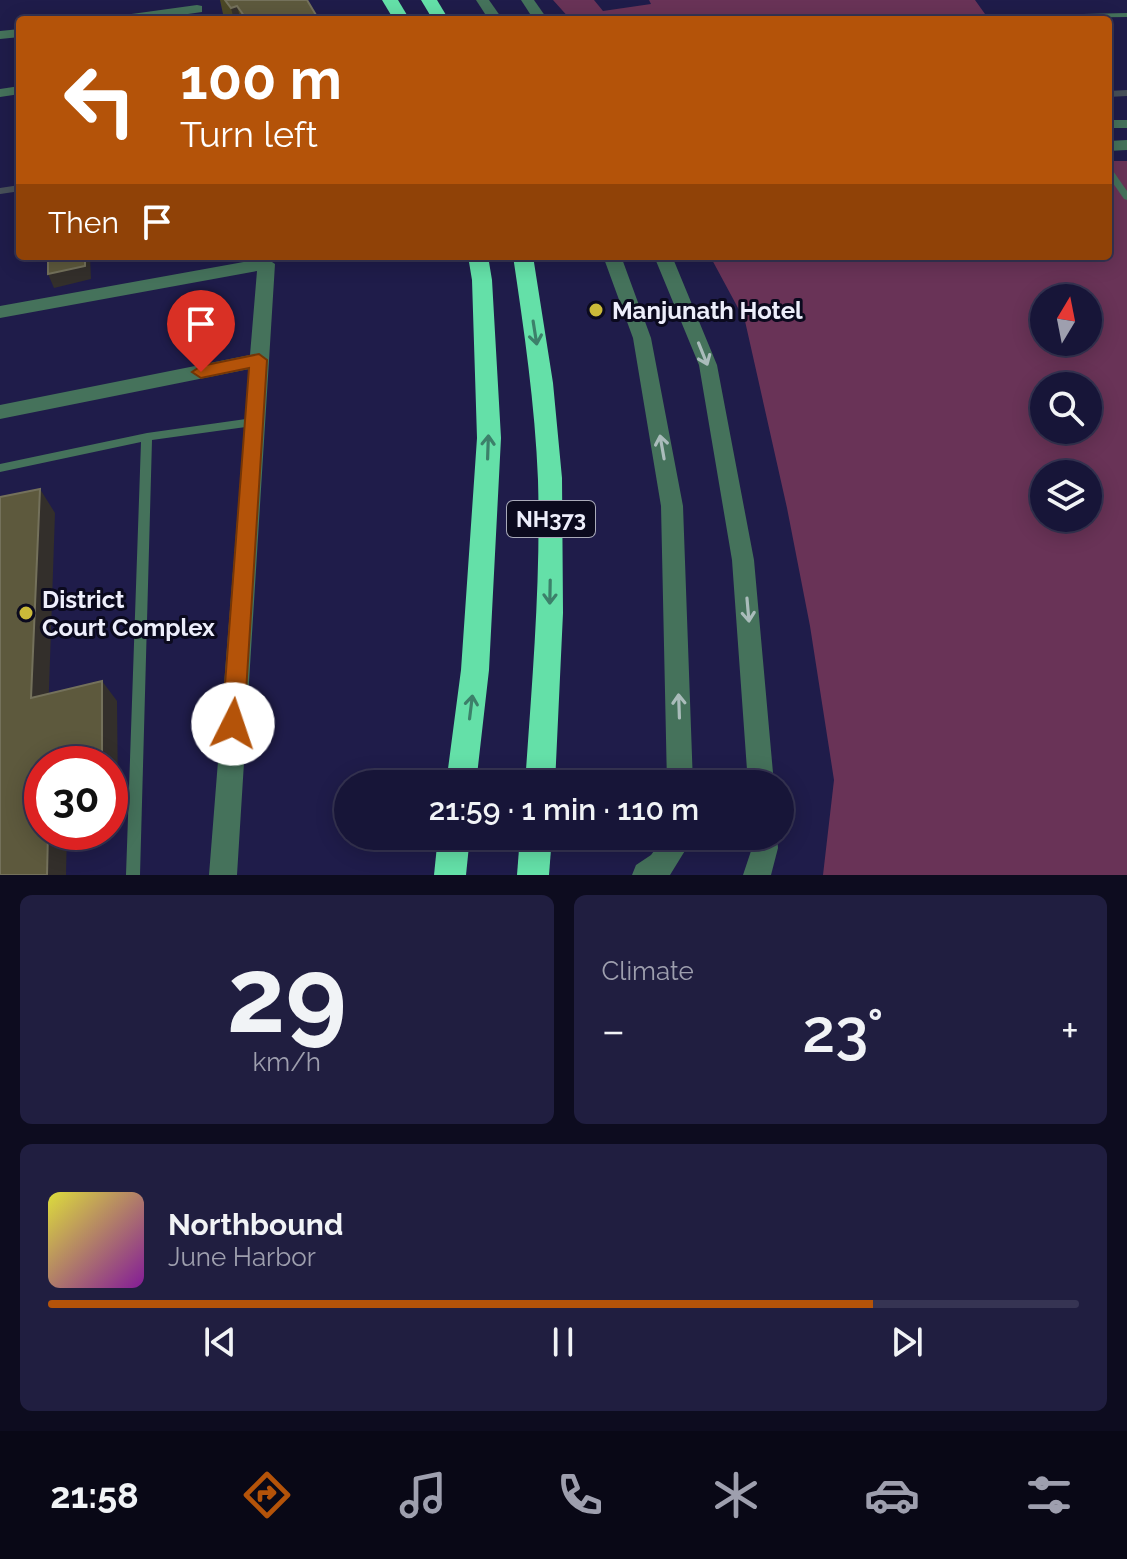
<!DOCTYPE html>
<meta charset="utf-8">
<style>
body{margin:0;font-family:Raleway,sans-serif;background:#201e40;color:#f1f3f6;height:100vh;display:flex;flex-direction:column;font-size:30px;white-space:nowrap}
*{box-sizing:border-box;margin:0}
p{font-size:26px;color:#9e9fae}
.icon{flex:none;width:44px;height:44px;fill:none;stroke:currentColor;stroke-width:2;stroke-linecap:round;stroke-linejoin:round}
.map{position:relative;height:875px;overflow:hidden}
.details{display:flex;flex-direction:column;gap:20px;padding:20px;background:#0d0c1f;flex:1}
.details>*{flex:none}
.top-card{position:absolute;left:16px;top:16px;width:1096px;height:244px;border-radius:8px;box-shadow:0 4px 20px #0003,0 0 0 2px #363453;background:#b45309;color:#fff;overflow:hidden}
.needle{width:52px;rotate:10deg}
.tools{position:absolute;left:1030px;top:284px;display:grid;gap:16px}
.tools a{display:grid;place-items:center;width:72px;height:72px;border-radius:50%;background:#171538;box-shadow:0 4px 20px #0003,0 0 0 2px #363453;font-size:40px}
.speed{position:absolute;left:24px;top:746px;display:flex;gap:16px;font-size:40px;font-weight:700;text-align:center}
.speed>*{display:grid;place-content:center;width:104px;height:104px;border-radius:50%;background:#171538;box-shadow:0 4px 20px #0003,0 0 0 2px #363453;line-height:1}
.speed .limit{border:12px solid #d22;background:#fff;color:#111}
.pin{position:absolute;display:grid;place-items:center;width:68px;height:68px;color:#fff;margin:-82px -34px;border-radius:50% 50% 50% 0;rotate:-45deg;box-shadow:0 0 8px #0007}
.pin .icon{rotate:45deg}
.me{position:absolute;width:88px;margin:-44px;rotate:4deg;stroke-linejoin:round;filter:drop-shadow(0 0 6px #0008)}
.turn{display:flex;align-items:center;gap:28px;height:168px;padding:0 32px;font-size:36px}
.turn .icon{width:104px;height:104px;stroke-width:2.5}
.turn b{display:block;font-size:56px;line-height:68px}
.then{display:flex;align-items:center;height:76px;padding:0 32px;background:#0003;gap:16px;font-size:30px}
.big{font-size:60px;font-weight:600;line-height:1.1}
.details .widget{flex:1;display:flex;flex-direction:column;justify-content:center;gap:12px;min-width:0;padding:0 28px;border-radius:12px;background:#201e40}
.details .dial{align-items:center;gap:0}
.dial b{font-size:104px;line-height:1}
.song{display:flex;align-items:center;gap:24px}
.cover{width:96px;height:96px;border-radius:12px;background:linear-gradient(135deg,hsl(60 70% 55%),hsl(290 70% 35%))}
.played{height:8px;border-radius:4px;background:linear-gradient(90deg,#b45309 80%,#363453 80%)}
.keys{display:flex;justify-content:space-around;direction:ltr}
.heat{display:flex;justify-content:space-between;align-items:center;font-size:44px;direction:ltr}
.details .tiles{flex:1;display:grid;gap:20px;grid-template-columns:1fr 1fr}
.widget:last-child{grid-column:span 2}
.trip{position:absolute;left:334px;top:770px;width:460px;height:80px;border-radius:40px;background:#171538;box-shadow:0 4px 20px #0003,0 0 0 2px #363453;font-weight:600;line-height:80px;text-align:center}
.tab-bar{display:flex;height:128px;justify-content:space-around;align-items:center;background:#090816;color:#9e9fae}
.tab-bar .icon{width:56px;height:56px}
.tab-bar .active{color:#b45309}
.tab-bar b{font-size:36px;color:#f1f3f6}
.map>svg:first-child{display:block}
.green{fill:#693357;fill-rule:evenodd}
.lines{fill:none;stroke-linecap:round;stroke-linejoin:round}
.stream{stroke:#475059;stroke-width:6}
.lane{fill:#45725b;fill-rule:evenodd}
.street{fill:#45725b;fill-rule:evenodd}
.highway{fill:#64e0a8;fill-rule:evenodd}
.wall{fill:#4c4826}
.shaded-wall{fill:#332f2b}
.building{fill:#5d593d;stroke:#74715b;stroke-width:2}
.oneway{stroke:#3c806a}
.oneway2{stroke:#aabcbb}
.route{fill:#b45309;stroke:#753606;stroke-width:2}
.poi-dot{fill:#cbba39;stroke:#0b0a1e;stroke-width:3}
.labels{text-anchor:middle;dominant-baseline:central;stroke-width:6;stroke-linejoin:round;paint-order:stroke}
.shield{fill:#0b0a1e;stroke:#a9aab9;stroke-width:2}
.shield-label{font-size:22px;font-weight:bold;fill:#edeefb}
.poi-label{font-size:24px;font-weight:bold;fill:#edeefb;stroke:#0b0a1e;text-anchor:start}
</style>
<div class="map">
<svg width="1127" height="875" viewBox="0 0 1127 875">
<rect width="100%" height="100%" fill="#1f1c4a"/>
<!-- green -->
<g class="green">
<polygon points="553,0 594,0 603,11 651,4 649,0 975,0 985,14 571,20"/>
<path d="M 1108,161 L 1127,161 L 1127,875 L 823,875 L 834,780 L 810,626 L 787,508 L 745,321 L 710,256 L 1108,256 ZM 1044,298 L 1088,298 L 1088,342 L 1044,342 ZM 1044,386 L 1088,386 L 1088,430 L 1044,430 ZM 1044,474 L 1088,474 L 1088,518 L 1044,518 Z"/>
</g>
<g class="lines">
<!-- stream -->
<g class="stream">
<polyline points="1108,94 1127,93"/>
<polyline points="0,191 20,188"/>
</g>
<!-- lane -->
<g class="lane">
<polygon points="1127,13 1127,17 891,20 895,18"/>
<polygon points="1108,167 1111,168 1127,191 1127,200 1124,199 1108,176"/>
<polygon points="253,418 258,422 253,426 152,440 140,875 126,875 141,442 0,472 0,464 147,433"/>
</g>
<!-- street -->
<g class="street">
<polygon points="476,0 489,0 503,20 489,20"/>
<polygon points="521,0 534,0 548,20 534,20"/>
<polygon points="197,5 202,6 202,12 146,20 110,20 117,16"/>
<polygon points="20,29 20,37 0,39 0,31"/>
<polygon points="20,86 20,94 0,97 0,89"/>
<rect x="1108" y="120" width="19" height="8"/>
<polygon points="1127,140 1127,150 1108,151 1108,141"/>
<polygon points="603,256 621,256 651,338 683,506 693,784 667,784 661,506 633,338"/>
<polygon points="654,256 672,256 717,365 754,560 774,784 748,784 732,560 699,365"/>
<polygon points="266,258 275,264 237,875 209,875 249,369 0,419 0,405 250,355 257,271 0,318 0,306"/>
<polygon points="665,836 694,836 670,875 632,875 636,865 651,855"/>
<polygon points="751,836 777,836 778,848 771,875 743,875 752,848"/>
</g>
<!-- highway -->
<g class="highway">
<polygon points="382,0 398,0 410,20 394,20"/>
<polygon points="421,0 437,0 449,20 433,20"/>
<polygon points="468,256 488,256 492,280 501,438 489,670 476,784 446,784 461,670 477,438 472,280"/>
<path d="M 513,256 L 533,256 L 553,383 L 562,478 L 563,613 L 555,784 L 525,784 C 532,683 541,581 538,480 C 535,405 524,330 513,256 Z"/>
<polygon points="438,836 470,836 466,875 434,875"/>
<polygon points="520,836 552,836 549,875 517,875"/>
</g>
</g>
<!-- wall -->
<polygon class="wall" points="220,0 307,0 319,20 228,20 223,14"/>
<!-- shaded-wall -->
<g class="shaded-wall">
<polygon points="237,6 241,20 234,20 231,8"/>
<polygon points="85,256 90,256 91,279 54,288 48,274"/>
<polygon points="40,489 55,513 48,718 31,698"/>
<polygon points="102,681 117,701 118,797 110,799 110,764 102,764"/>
<polygon points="48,832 67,832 66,875 47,875"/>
</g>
<!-- building -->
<g class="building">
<polygon points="225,0 307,0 319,20 247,20 237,6 231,8"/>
<polygon points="48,256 85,256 85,266 48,274"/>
<polygon points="40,489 31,698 102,681 102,764 42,764 42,832 48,832 47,875 0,875 0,497"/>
</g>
<!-- one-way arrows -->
<defs><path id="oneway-shaft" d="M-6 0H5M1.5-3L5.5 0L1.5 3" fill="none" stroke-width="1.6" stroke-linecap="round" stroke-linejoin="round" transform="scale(2)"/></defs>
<g class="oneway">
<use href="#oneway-shaft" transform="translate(535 333) rotate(81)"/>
<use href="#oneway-shaft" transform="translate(488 447) rotate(-88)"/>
<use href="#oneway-shaft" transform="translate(550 592) rotate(91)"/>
<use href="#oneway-shaft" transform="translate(471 707) rotate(-83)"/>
</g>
<g class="oneway2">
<use href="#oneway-shaft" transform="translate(703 354) rotate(68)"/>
<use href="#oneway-shaft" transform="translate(662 447) rotate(-100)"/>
<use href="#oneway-shaft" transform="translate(748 610) rotate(85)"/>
<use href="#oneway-shaft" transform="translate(679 706) rotate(-92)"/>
</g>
<!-- route -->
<polygon class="route" points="259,354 267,360 244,724 241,731 233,734 225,731 222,724 249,368 201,378 192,372 201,366"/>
<!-- markers -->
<g class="poi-dot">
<circle cx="596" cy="310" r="8"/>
<circle cx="26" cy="613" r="8"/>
</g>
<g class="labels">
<!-- shield labels -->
<rect class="shield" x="507" y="501" width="88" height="36" rx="6"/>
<g class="shield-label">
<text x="551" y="519">NH373</text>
</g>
<!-- poi labels -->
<g class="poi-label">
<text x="612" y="310">Manjunath Hotel</text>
<text x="42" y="599">District<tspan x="42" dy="28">Court Complex</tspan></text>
</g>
</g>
</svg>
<div class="tools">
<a><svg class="needle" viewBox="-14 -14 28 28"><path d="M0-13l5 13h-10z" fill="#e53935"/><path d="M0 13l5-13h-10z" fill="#9e9fae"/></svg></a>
<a><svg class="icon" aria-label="search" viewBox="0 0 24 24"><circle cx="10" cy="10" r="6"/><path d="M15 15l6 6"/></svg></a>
<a><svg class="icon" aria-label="layers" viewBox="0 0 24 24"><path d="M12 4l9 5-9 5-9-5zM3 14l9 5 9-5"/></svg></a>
</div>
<div class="speed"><div class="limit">30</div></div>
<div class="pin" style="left:201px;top:372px;background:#d93025"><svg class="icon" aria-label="arrive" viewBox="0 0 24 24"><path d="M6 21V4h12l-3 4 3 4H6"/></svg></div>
<svg class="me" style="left:233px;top:724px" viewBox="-20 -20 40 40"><circle r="19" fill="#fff"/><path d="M0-13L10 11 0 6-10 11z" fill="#b45309"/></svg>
<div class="trip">21:59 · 1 min · 110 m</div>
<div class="top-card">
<div class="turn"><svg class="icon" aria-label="left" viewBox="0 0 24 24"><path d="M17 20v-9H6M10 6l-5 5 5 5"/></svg><div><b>100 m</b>Turn left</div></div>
<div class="then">Then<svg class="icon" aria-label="arrive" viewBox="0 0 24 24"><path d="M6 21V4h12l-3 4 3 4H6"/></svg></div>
</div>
</div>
<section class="details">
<div class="tiles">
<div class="widget dial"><b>29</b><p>km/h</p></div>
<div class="widget"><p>Climate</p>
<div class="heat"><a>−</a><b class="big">23°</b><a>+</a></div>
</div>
<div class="widget">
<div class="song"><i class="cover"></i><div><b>Northbound</b><p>June Harbor</p></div></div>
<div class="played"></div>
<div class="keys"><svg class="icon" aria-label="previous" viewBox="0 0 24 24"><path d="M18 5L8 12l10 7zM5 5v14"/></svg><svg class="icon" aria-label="pause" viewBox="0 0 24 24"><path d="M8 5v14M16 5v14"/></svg><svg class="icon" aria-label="next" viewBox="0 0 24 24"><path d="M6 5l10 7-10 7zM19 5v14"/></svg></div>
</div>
</div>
</section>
<nav class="tab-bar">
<b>21:58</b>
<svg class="icon active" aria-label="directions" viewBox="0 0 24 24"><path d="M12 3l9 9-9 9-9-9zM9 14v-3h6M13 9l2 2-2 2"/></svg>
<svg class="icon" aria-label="music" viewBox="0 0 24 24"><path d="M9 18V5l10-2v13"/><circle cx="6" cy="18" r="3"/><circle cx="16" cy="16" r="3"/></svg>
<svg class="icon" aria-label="phone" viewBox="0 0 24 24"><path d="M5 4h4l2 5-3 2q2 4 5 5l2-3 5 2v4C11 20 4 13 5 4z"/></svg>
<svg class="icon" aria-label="climate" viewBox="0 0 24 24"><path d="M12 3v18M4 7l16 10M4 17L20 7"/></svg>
<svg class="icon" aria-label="car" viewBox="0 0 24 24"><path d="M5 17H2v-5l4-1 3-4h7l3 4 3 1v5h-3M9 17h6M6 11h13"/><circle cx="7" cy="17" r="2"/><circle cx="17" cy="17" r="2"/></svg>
<svg class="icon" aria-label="filters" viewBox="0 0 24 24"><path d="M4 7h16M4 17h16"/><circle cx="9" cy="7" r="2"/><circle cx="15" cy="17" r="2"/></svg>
</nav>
